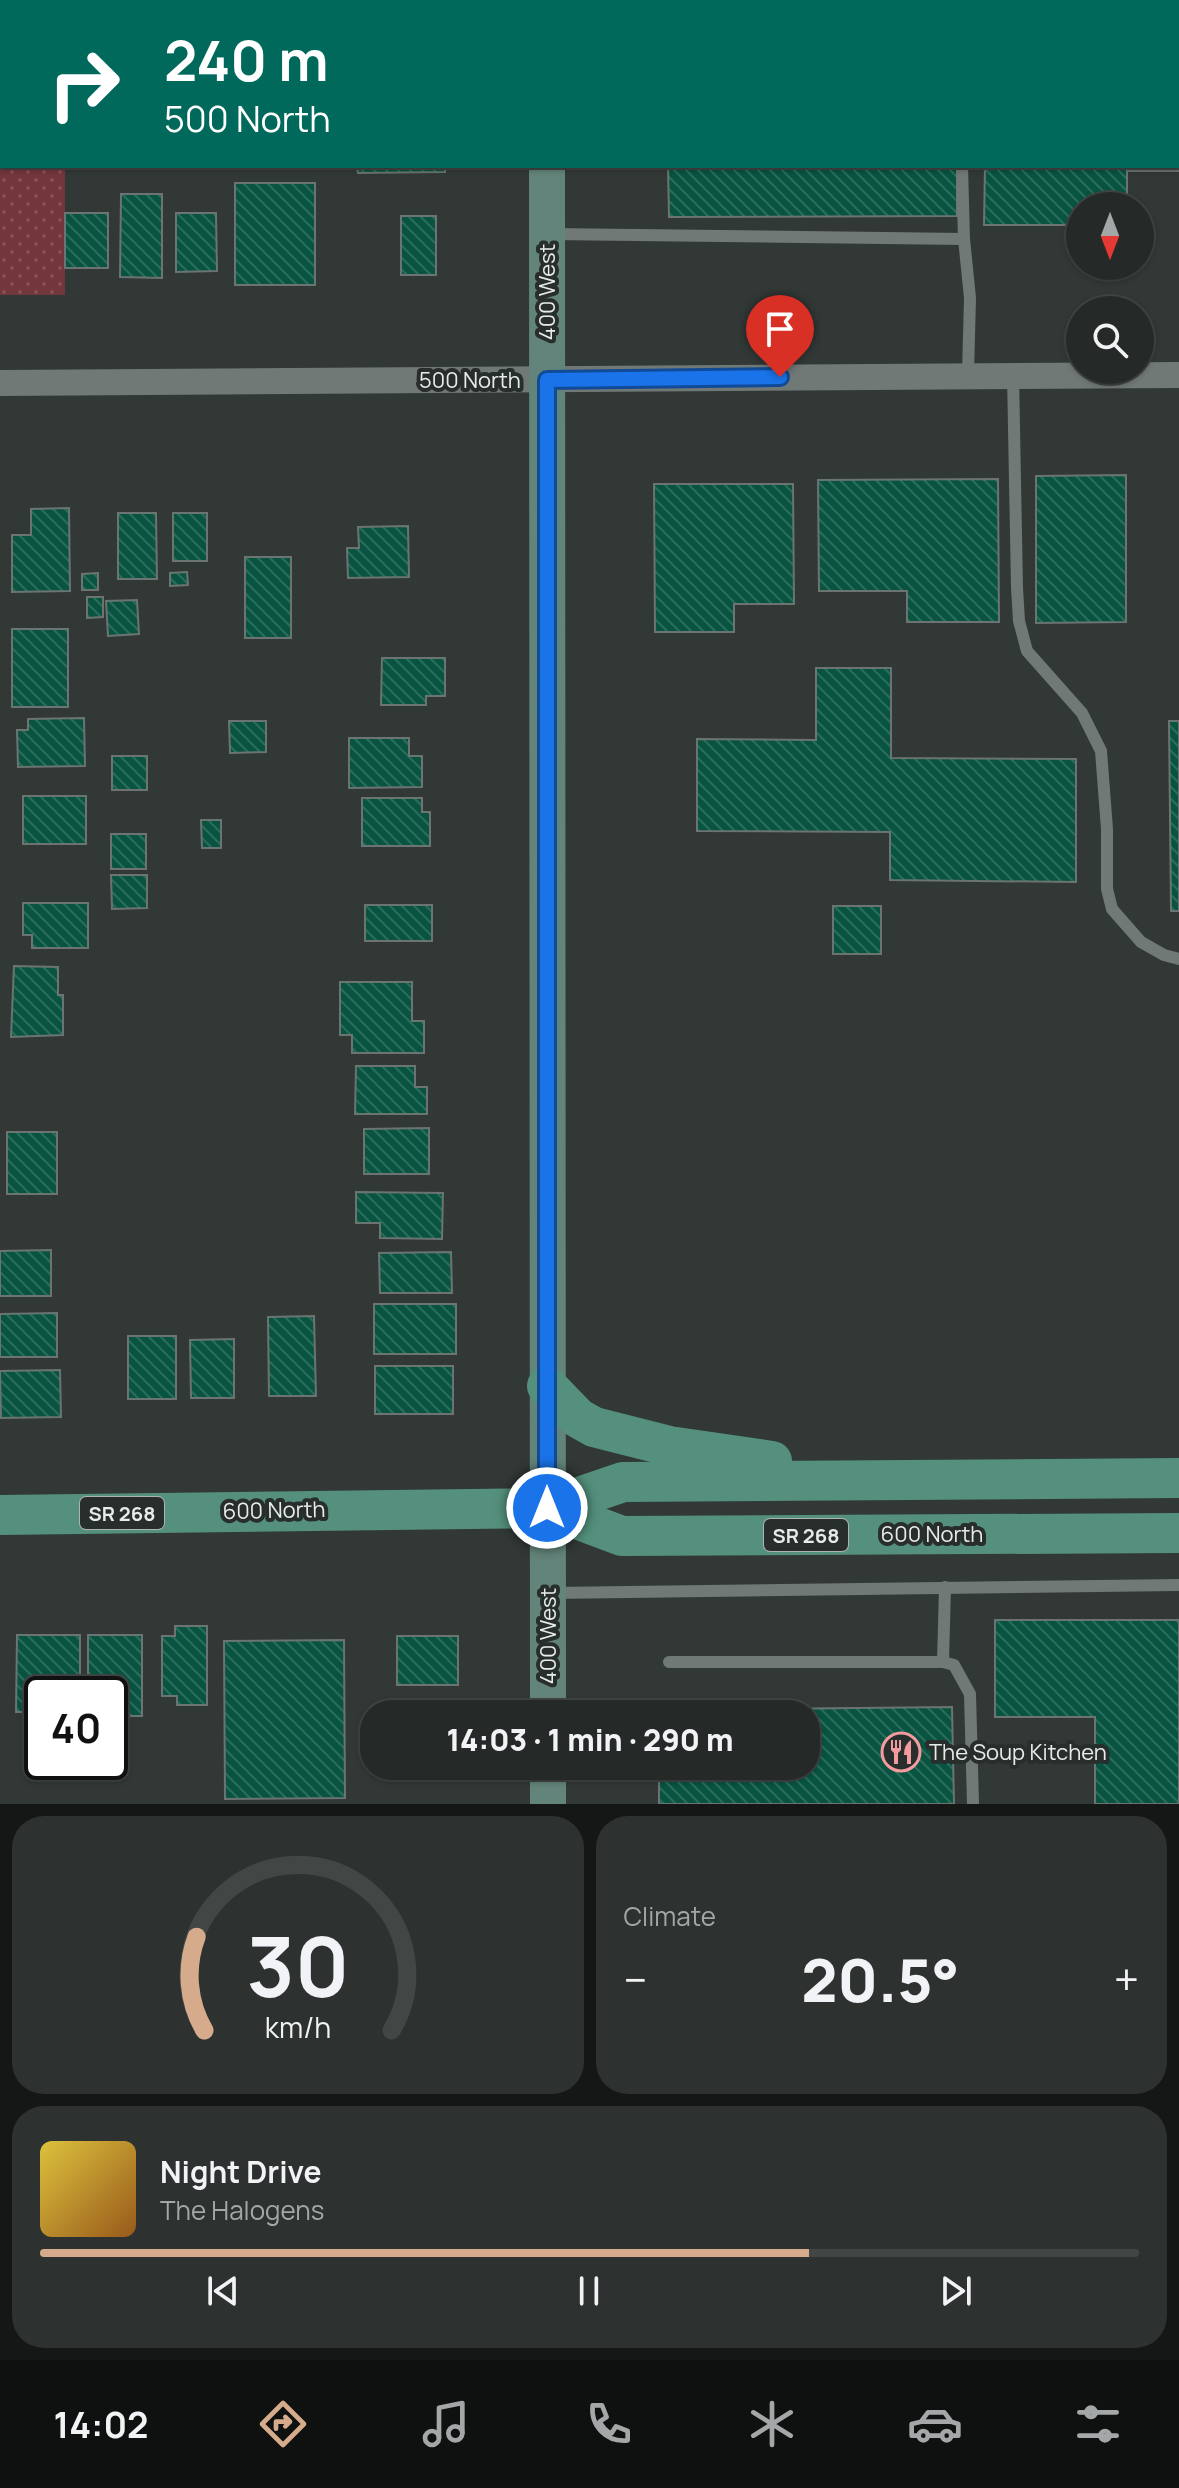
<!DOCTYPE html>
<meta charset="utf-8">
<style>
body{margin:0;font-family:Manrope,sans-serif;background:#2d3230;color:#f1f3f6;height:100vh;display:flex;flex-direction:column;font-size:30px;white-space:nowrap}
*{box-sizing:border-box;margin:0}
p{font-size:26px;color:#a3a7a8}
.icon{flex:none;width:44px;height:44px;fill:none;stroke:currentColor;stroke-width:2;stroke-linecap:round;stroke-linejoin:round}
.map{position:relative;height:1804px;overflow:hidden}
.drawer{display:flex;flex-direction:column;gap:12px;padding:12px;background:#141716;flex:1}
.drawer>*{flex:none}
.guide{position:absolute;left:0px;top:0px;width:1180px;height:168px;box-shadow:0 2px 6px #0004,0 0 0 2px #424645;background:#00695c;color:#fff;overflow:hidden}
.needle{width:52px;rotate:180deg}
.fabs{position:absolute;left:1066px;top:192px;display:grid;gap:16px}
.fabs a{display:grid;place-items:center;width:88px;height:88px;border-radius:50%;background:#252a28;box-shadow:0 2px 6px #0004,0 0 0 2px #424645;font-size:40px}
.speed{position:absolute;left:24px;top:1676px;display:flex;gap:16px;font-size:40px;font-weight:700;text-align:center}
.speed>*{display:grid;place-content:center;width:104px;height:104px;border-radius:50%;background:#252a28;box-shadow:0 2px 6px #0004,0 0 0 2px #424645;line-height:1}
.speed .limit{border:4px solid #111;border-radius:12px;background:#fff;color:#111}
.pin{position:absolute;display:grid;place-items:center;width:68px;height:68px;color:#fff;margin:-82px -34px;border-radius:50% 50% 50% 0;rotate:-45deg;box-shadow:0 0 8px #0007}
.pin .icon{rotate:45deg}
.me{position:absolute;width:88px;margin:-44px;rotate:0deg;stroke-linejoin:round;filter:drop-shadow(0 0 6px #0008)}
.turn{display:flex;align-items:center;gap:28px;height:168px;padding:0 32px;font-size:36px}
.turn .icon{width:104px;height:104px;stroke-width:2.5}
.turn b{display:block;font-size:56px;line-height:68px}
.big{font-size:60px;font-weight:800;line-height:1.1}
.drawer .tile{flex:1;display:flex;flex-direction:column;justify-content:center;gap:12px;min-width:0;padding:0 28px;border-radius:32px;background:#2d3230}
.drawer .dial{align-items:center;gap:0}
.dial svg{height:208px;overflow:visible;fill:none;stroke:#424645;stroke-width:7;stroke-linecap:round;text-anchor:middle}
.dial text{fill:#f1f3f6;stroke:none}
.song{display:flex;align-items:center;gap:24px}
.cover{width:96px;height:96px;border-radius:12px;background:linear-gradient(135deg,hsl(50 70% 55%),hsl(30 70% 35%))}
.played{height:8px;border-radius:4px;background:linear-gradient(90deg,#d6ab8b 70%,#424645 70%)}
.keys{display:flex;justify-content:space-around;direction:ltr}
.heat{display:flex;justify-content:space-between;align-items:center;font-size:44px;direction:ltr}
.drawer .tiles{flex:1;display:grid;gap:12px;grid-template-columns:1fr 1fr}
.tile:last-child{grid-column:span 2}
.trip{position:absolute;left:360px;top:1700px;width:460px;height:80px;border-radius:32px;background:#252a28;box-shadow:0 2px 6px #0004,0 0 0 2px #424645;font-weight:800;line-height:80px;text-align:center}
.dock{display:flex;height:128px;justify-content:space-around;align-items:center;background:#0f1110;color:#a3a7a8}
.dock .icon{width:56px;height:56px}
.dock .on{color:#d6ab8b}
.dock b{font-size:36px;color:#f1f3f6}
.map>svg:first-child{display:block}
.park{fill:url(#park-dots)}
.building{fill:url(#building-back-hatch);stroke:#6b7470;stroke-width:2}
.lines{fill:none;stroke-linecap:round;stroke-linejoin:round}
.lane{stroke:#717976;stroke-width:12}
.street{stroke:#717976;stroke-width:26}
.secondary{stroke:#63847a;stroke-width:36}
.primary{stroke:#54907d;stroke-width:40}
.route-casing{stroke:#114b97;stroke-width:20}
.route{stroke:#1a73e8;stroke-width:14}
.labels{text-anchor:middle;dominant-baseline:central;stroke-width:8;stroke-linejoin:round;paint-order:stroke}
.shield{fill:#272e2b;stroke:#adb3b1;stroke-width:2}
.shield-label{font-size:20px;font-weight:bold;fill:#e7ecea}
.street-label{font-size:22px;fill:#e7ecea;stroke:#272e2b}
.poi-label{font-size:22px;fill:#e7ecea;stroke:#272e2b;text-anchor:start}
</style>
<div class="map">
<svg width="1179" height="1804" viewBox="0 0 1179 1804">
<defs>
<pattern id="park-dots" width="8" height="8" patternUnits="userSpaceOnUse" patternTransform="scale(2)"><rect width="8" height="8" fill="#73363b"/><path d="M2 2h.1M6 6h.1" fill="none" stroke="#875358" stroke-width="1.8" stroke-linecap="round"/></pattern>
<pattern id="building-back-hatch" width="6" height="6" patternUnits="userSpaceOnUse" patternTransform="scale(2)"><rect width="6" height="6" fill="#085441"/><path d="M-1 5l2 2M0 0l6 6M5-1l2 2" fill="none" stroke="#2c6d5d"/></pattern>
</defs>
<rect width="100%" height="100%" fill="#313836"/>
<!-- park -->
<polygon class="park" points="0,153 2,166 65,166 65,295 0,295"/>
<!-- building -->
<g class="building">
<rect x="376" y="0" width="69" height="2"/>
<rect x="669" y="0" width="94" height="2"/>
<polygon points="1125,0 1179,0 1179,171 1127,171 1127,206 1080,206 1080,225 984,225 985,166 1178,166 1178,2"/>
<rect x="0" y="99" width="2" height="45"/>
<polygon points="357,166 445,166 445,172 358,173"/>
<polygon points="668,166 957,167 957,216 669,217"/>
<rect x="235" y="183" width="80" height="102"/>
<polygon points="121,194 162,194 162,278 120,277"/>
<rect x="65" y="213" width="43" height="55"/>
<polygon points="176,213 216,213 217,271 176,272"/>
<rect x="401" y="216" width="35" height="59"/>
<polygon points="1126,475 1126,622 1036,623 1036,476"/>
<polygon points="998,479 999,622 907,622 907,591 819,591 818,480"/>
<polygon points="654,484 793,484 794,604 734,604 734,632 655,632"/>
<polygon points="69,508 70,591 12,592 12,535 31,535 31,509"/>
<polygon points="118,513 156,513 157,579 118,579"/>
<rect x="173" y="513" width="34" height="48"/>
<polygon points="408,526 409,577 348,578 347,548 359,548 358,527"/>
<rect x="245" y="557" width="46" height="81"/>
<polygon points="187,572 188,585 170,586 170,573"/>
<polygon points="98,573 98,590 82,590 82,574"/>
<polygon points="87,597 103,597 103,617 87,618"/>
<polygon points="137,600 139,634 108,636 106,601"/>
<rect x="12" y="629" width="56" height="78"/>
<polygon points="382,658 445,658 445,696 426,696 426,705 381,705"/>
<polygon points="816,668 891,668 891,758 1076,759 1076,882 890,880 890,832 697,831 697,739 816,740"/>
<polygon points="84,718 85,766 18,767 17,730 28,730 28,719"/>
<polygon points="229,721 266,721 266,752 230,753"/>
<polygon points="1169,721 1179,721 1179,911 1171,911"/>
<polygon points="349,738 409,738 409,756 422,756 422,787 349,788"/>
<rect x="112" y="756" width="35" height="34"/>
<rect x="23" y="796" width="63" height="48"/>
<polygon points="362,798 422,798 422,812 430,812 430,846 362,846"/>
<polygon points="201,820 221,820 221,848 202,848"/>
<rect x="111" y="834" width="35" height="35"/>
<polygon points="111,875 147,875 147,908 112,909"/>
<polygon points="23,903 88,903 88,948 32,948 32,935 23,935"/>
<rect x="365" y="905" width="67" height="36"/>
<rect x="833" y="906" width="48" height="48"/>
<polygon points="14,966 58,967 58,995 63,995 63,1035 11,1037"/>
<polygon points="340,982 412,982 412,1021 424,1021 424,1053 352,1053 352,1035 340,1035"/>
<polygon points="356,1066 415,1066 415,1087 427,1087 427,1114 355,1114"/>
<polygon points="429,1128 429,1174 364,1174 364,1129"/>
<rect x="7" y="1132" width="50" height="62"/>
<polygon points="356,1192 443,1193 442,1239 380,1238 380,1223 356,1223"/>
<polygon points="51,1250 51,1296 0,1296 0,1251"/>
<polygon points="451,1252 452,1293 380,1293 379,1253"/>
<rect x="374" y="1304" width="82" height="50"/>
<polygon points="57,1313 57,1357 0,1357 0,1314"/>
<polygon points="314,1316 316,1396 269,1396 268,1317"/>
<rect x="128" y="1336" width="48" height="63"/>
<polygon points="234,1339 234,1398 191,1398 190,1340"/>
<rect x="375" y="1366" width="78" height="48"/>
<polygon points="60,1370 61,1417 1,1418 0,1371"/>
<polygon points="995,1620 1179,1620 1179,1804 1095,1804 1095,1717 995,1717"/>
<polygon points="175,1626 207,1626 207,1705 177,1705 177,1696 162,1696 162,1636 175,1636"/>
<polygon points="17,1635 80,1635 80,1694 42,1694 42,1712 16,1712"/>
<polygon points="88,1635 142,1635 142,1716 110,1716 110,1694 88,1694"/>
<rect x="397" y="1636" width="61" height="49"/>
<polygon points="344,1640 345,1798 225,1799 224,1641"/>
<polygon points="952,1707 954,1804 659,1804 659,1766 806,1766 806,1714 658,1714 657,1710"/>
</g>
<g class="lines">
<!-- lane -->
<g class="lane">
<polyline points="962,166 964,239"/>
<polyline points="550,234 964,239 970,298 968,374"/>
<polyline points="1013,374 1017,588 1019,621 1027,651 1082,713 1101,751 1107,829 1107,889 1112,909 1141,942 1164,955 1179,959"/>
<polyline points="551,1593 1179,1585"/>
<polyline points="669,1662 943,1662 954,1665 970,1694 973,1804"/>
<polyline points="943,1662 945,1587"/>
</g>
<!-- street -->
<polyline class="street" points="0,383 1179,375"/>
<!-- secondary -->
<g class="secondary">
<polyline points="547,0 547,2"/>
<polyline points="547,166 548,1714"/>
<polyline points="548,1766 548,1804"/>
</g>
<!-- primary -->
<g class="primary">
<polyline points="547,1386 578,1418 594,1427 669,1446 772,1461"/>
<polyline points="547,1508 622,1536 1179,1533"/>
<polyline points="0,1515 547,1508 623,1482 1179,1478"/>
</g>
</g>
<g class="lines">
<!-- route casing -->
<g class="route-casing">
<polyline id="route" points="547,1508 547,380 780,377"/>
</g>
<!-- route -->
<use href="#route" class="route"/>
</g>
<!-- icons -->
<defs>
<g id="restaurant-ring" transform="scale(2)"><circle r="9.5" fill="#272e2b" stroke="#f49b9f" stroke-width="1.5"/><path d="M-5-6h1v4h1v-4h1v4h1v-4h1v5L-1.5 .5V6h-2V.5L-5-1ZM5-6V6H3V1.5H1.5Q1.5-4 5-6Z" fill="#f49b9f"/></g>
</defs>
<g fill-rule="evenodd">
<use href="#restaurant-ring" x="901" y="1752"/>
</g>
<g class="labels">
<!-- shield labels -->
<g class="shield">
<rect x="80" y="1497" width="84" height="32" rx="6"/>
<rect x="764" y="1519" width="84" height="32" rx="6"/>
</g>
<g class="shield-label">
<text x="122" y="1513">SR 268</text>
<text x="806" y="1535">SR 268</text>
</g>
<!-- street labels -->
<g class="street-label">
<text transform="translate(547 292) rotate(-90)">400 West</text>
<text x="470" y="380">500 North</text>
<text transform="translate(274 1510) rotate(-1)">600 North</text>
<text x="932" y="1534">600 North</text>
<text transform="translate(548 1636) rotate(-90)">400 West</text>
</g>
<!-- poi labels -->
<g class="poi-label">
<text x="929" y="1752">The Soup Kitchen</text>
</g>
</g>
</svg>
<div class="fabs">
<a><svg class="needle" viewBox="-14 -14 28 28"><path d="M0-13l5 13h-10z" fill="#e53935"/><path d="M0 13l5-13h-10z" fill="#a3a7a8"/></svg></a>
<a><svg class="icon" aria-label="search" viewBox="0 0 24 24"><circle cx="10" cy="10" r="6"/><path d="M15 15l6 6"/></svg></a>
</div>
<div class="speed"><div class="limit">40</div></div>
<div class="pin" style="left:780px;top:377px;background:#d93025"><svg class="icon" aria-label="arrive" viewBox="0 0 24 24"><path d="M6 21V4h12l-3 4 3 4H6"/></svg></div>
<svg class="me" style="left:547px;top:1508px" viewBox="-20 -20 40 40"><circle r="17" fill="#1a73e8" stroke="#fff" stroke-width="3"/><path d="M0-11L8 9 0 5-8 9z" fill="#fff"/></svg>
<div class="trip">14:03 · 1 min · 290 m</div>
<div class="guide">
<div class="turn"><svg class="icon" aria-label="right" viewBox="0 0 24 24"><path d="M7 20v-9h11M14 6l5 5-5 5"/></svg><div><b>240 m</b>500 North</div></div>
</div>
</div>
<section class="drawer">
<div class="tiles">
<div class="tile dial"><svg viewBox="0 0 100 80">
<path d="M14 69A42 42 0 1 1 86 69"/>
<path d="M14 69A42 42 0 0 1 11 33" stroke="#d6ab8b"/>
<text x="50" y="56" font-size="32" font-weight="700">30</text>
<text x="50" y="72" font-size="11">km/h</text>
</svg></div>
<div class="tile"><p>Climate</p>
<div class="heat"><a>−</a><b class="big">20.5°</b><a>+</a></div>
</div>
<div class="tile">
<div class="song"><i class="cover"></i><div><b>Night Drive</b><p>The Halogens</p></div></div>
<div class="played"></div>
<div class="keys"><svg class="icon" aria-label="previous" viewBox="0 0 24 24"><path d="M18 5L8 12l10 7zM5 5v14"/></svg><svg class="icon" aria-label="pause" viewBox="0 0 24 24"><path d="M8 5v14M16 5v14"/></svg><svg class="icon" aria-label="next" viewBox="0 0 24 24"><path d="M6 5l10 7-10 7zM19 5v14"/></svg></div>
</div>
</div>
</section>
<nav class="dock">
<b>14:02</b>
<svg class="icon on" aria-label="directions" viewBox="0 0 24 24"><path d="M12 3l9 9-9 9-9-9zM9 14v-3h6M13 9l2 2-2 2"/></svg>
<svg class="icon" aria-label="music" viewBox="0 0 24 24"><path d="M9 18V5l10-2v13"/><circle cx="6" cy="18" r="3"/><circle cx="16" cy="16" r="3"/></svg>
<svg class="icon" aria-label="phone" viewBox="0 0 24 24"><path d="M5 4h4l2 5-3 2q2 4 5 5l2-3 5 2v4C11 20 4 13 5 4z"/></svg>
<svg class="icon" aria-label="climate" viewBox="0 0 24 24"><path d="M12 3v18M4 7l16 10M4 17L20 7"/></svg>
<svg class="icon" aria-label="car" viewBox="0 0 24 24"><path d="M5 17H2v-5l4-1 3-4h7l3 4 3 1v5h-3M9 17h6M6 11h13"/><circle cx="7" cy="17" r="2"/><circle cx="17" cy="17" r="2"/></svg>
<svg class="icon" aria-label="filters" viewBox="0 0 24 24"><path d="M4 7h16M4 17h16"/><circle cx="9" cy="7" r="2"/><circle cx="15" cy="17" r="2"/></svg>
</nav>
